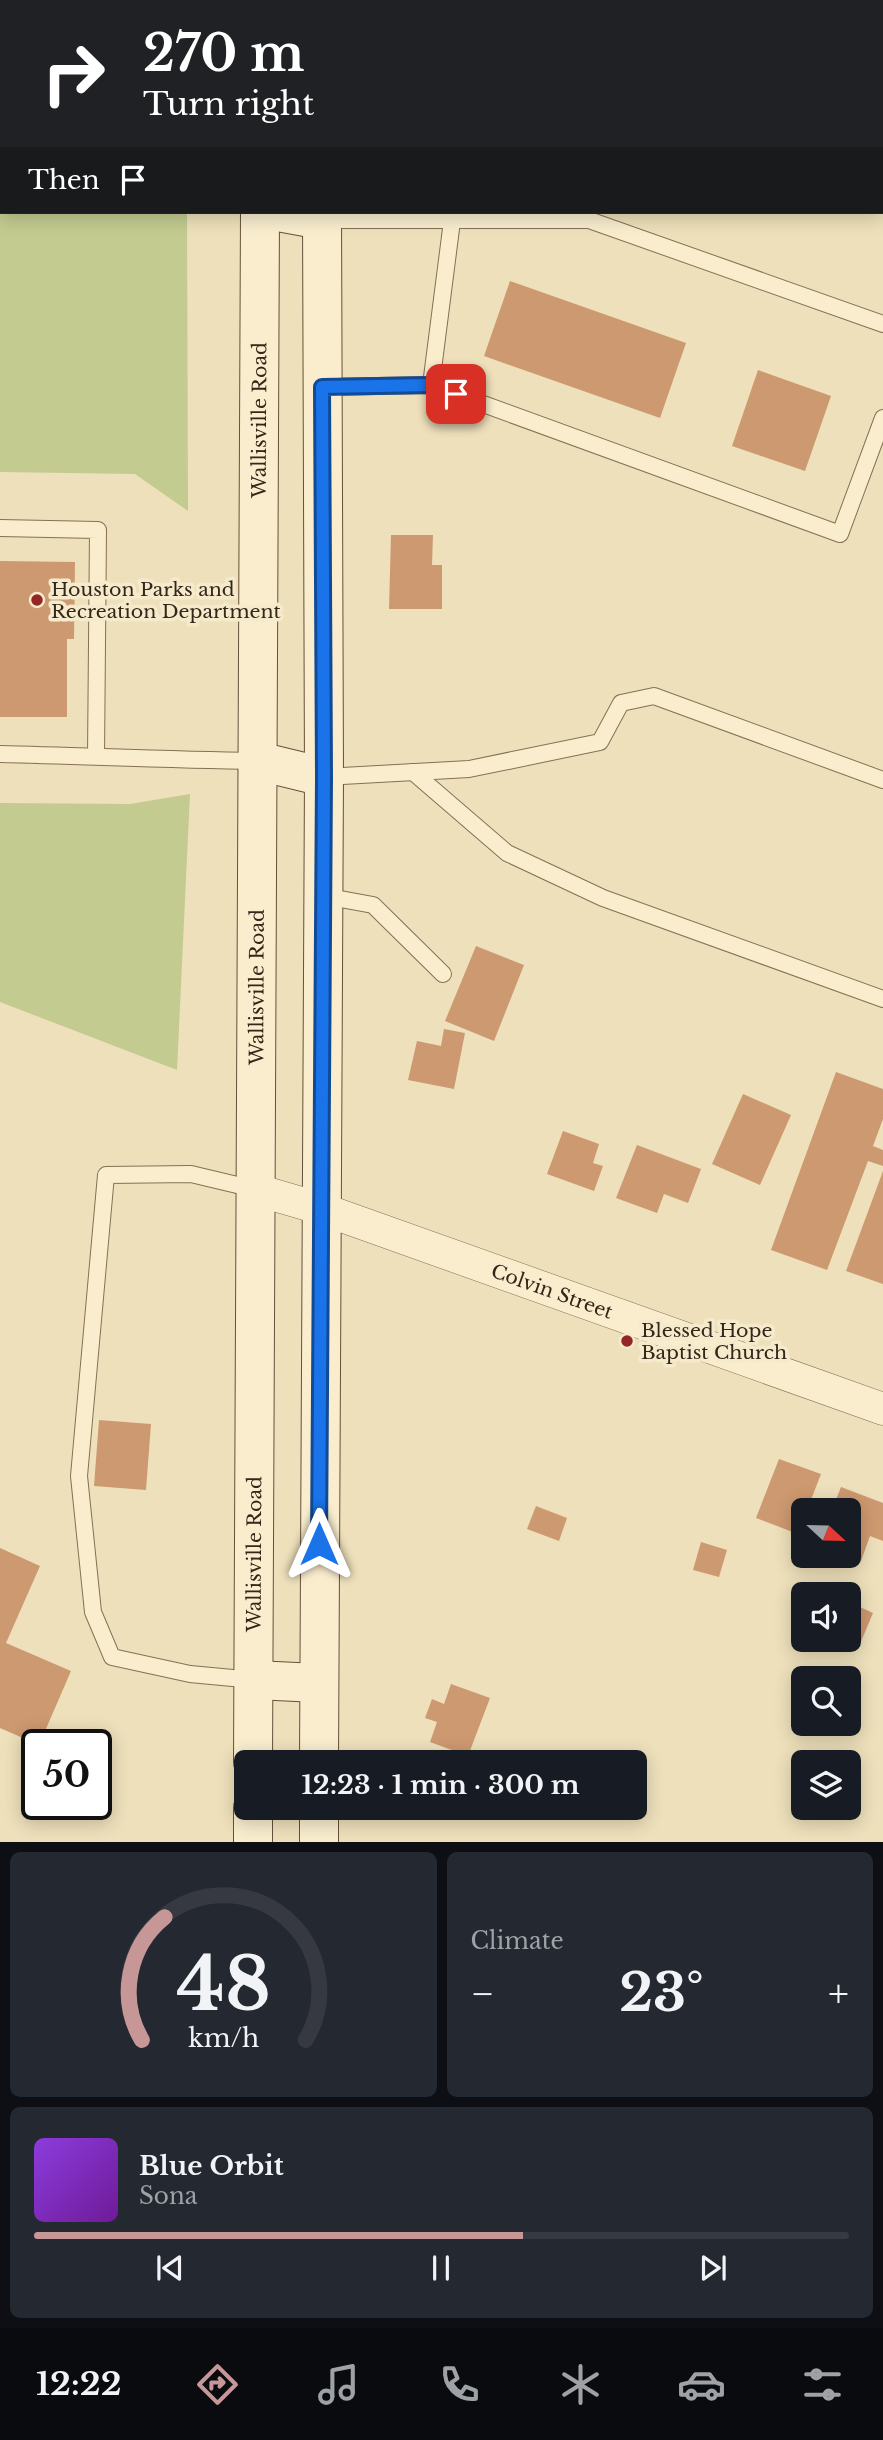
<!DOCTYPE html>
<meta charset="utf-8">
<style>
body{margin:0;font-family:"Libre Baskerville",serif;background:#242831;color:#f1f3f6;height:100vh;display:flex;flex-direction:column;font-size:26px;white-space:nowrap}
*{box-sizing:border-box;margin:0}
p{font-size:23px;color:#9ea1a6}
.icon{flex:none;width:38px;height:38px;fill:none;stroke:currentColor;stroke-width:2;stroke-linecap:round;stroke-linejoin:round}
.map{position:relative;height:1842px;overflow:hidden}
.drawer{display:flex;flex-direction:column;gap:10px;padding:10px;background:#0d0f14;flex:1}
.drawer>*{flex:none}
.guide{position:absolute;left:0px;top:0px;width:884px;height:214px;box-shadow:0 4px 18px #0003;background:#202124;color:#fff;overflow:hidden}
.needle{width:46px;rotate:112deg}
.buttons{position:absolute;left:791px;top:1498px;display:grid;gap:14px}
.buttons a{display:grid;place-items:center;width:70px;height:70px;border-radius:10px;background:#171b24;box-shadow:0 4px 18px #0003;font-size:35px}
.speed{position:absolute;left:21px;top:1729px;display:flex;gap:14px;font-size:35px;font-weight:700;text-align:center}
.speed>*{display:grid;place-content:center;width:91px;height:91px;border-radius:50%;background:#171b24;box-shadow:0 4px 18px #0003;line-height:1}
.speed .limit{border:4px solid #111;border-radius:10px;background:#fff;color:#111}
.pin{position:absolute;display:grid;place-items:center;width:60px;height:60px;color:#fff;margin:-30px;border-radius:14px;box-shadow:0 4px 10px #0006}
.me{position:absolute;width:77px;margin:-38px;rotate:0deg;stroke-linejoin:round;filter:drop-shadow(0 0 5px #0008)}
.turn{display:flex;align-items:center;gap:24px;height:147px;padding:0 28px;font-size:32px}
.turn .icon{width:91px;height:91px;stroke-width:2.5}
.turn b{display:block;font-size:49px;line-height:60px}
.then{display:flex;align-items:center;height:66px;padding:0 28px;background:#0003;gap:14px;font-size:26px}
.big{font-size:52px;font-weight:700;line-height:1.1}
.drawer .card{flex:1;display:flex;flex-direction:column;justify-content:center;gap:10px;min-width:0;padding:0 24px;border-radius:10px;background:#242831}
.drawer .dial{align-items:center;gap:0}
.dial svg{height:182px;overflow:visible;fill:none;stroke:#363941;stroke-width:7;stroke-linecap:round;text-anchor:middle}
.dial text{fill:#f1f3f6;stroke:none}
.song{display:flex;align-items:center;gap:21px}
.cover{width:84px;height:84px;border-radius:10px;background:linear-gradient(135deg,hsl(270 70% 55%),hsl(280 70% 35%))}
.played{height:7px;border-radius:4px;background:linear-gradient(90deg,#c79798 60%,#363941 60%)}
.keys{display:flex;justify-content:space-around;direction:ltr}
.heat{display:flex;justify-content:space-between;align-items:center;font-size:38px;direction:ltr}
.drawer .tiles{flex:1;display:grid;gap:10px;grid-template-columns:1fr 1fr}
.card:last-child{grid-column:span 2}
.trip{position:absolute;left:234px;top:1750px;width:413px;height:70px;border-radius:10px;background:#171b24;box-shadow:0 4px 18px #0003;font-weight:700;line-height:70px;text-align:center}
.tab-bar{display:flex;height:112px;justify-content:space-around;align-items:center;background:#090b0e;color:#9ea1a6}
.tab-bar .icon{width:49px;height:49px}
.tab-bar .selected{color:#c79798}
.tab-bar b{font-size:32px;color:#f1f3f6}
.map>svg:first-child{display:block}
.green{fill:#c3cb90}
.building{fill:#cd9970}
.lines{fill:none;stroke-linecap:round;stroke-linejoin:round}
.service-casing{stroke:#857055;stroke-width:18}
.minor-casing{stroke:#857055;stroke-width:33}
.secondary-casing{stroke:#665139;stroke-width:40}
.service{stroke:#f9edce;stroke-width:16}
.minor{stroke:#f9edce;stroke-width:32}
.secondary{stroke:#f9edce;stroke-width:38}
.route-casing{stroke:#114b97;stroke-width:18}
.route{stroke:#1a73e8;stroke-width:12}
.poi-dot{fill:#942725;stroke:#f5eacb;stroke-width:2.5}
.labels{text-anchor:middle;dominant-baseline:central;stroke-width:7;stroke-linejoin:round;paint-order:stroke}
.street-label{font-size:19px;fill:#34271a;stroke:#f5eacb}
.poi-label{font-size:19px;fill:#34271a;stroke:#f5eacb;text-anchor:start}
</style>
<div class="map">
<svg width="883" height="1842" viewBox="0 0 883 1842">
<rect width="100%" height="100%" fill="#eee0bb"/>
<!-- green -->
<g class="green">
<polygon points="0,65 2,66 2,212 187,212 188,511 135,474 0,472"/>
<polygon points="190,794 177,1070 0,1002 0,803 130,804"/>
</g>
<!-- building -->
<g class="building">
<polygon points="510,281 686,343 660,418 484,356"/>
<polygon points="758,370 831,396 805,471 732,446"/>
<polygon points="391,535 433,535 432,565 442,565 442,609 389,609"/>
<polygon points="0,561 75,562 74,639 67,639 67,717 0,717"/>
<polygon points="476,946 524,965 494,1041 445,1021"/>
<polygon points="444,1029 465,1033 454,1089 408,1080 417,1041 441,1046"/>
<polygon points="836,1072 883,1089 883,1119 873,1146 883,1150 883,1166 868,1161 827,1270 771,1250"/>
<polygon points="743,1094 791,1115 760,1185 712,1164"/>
<polygon points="563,1131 599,1144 593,1163 603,1166 594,1191 547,1174"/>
<polygon points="637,1145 701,1169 688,1203 664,1194 657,1213 616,1198"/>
<polygon points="883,1171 883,1284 846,1271"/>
<polygon points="99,1420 151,1424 146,1490 94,1486"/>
<polygon points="779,1459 821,1474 807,1510 803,1510 803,1520 798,1534 756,1518"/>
<polygon points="841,1487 883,1503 883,1541 870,1536 861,1561 849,1556 849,1510 832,1510"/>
<polygon points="536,1506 567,1518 559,1541 527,1529"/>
<polygon points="701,1542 727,1550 719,1577 693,1570"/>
<polygon points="0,1548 40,1566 6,1643 71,1671 39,1745 0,1728"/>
<polygon points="849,1602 873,1613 860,1644 849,1639"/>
<polygon points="451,1684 490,1698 468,1756 430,1742 437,1722 425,1718 432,1699 444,1704"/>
</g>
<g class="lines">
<!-- service casing -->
<g class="service-casing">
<g id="service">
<polyline points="322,220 589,220 883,324"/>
<polyline points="431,385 840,534 883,418"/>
<polyline points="323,387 431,385 452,221"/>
<polyline points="0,528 98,530 96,756"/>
<path d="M 0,754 C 86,756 172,760 258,761"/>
<polyline points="413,772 507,853 603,898 883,999"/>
<polyline points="324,777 469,769 600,742 621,703 654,696 883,780"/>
<polyline points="324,896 373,905 443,974"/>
<polyline points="254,1680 190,1674 112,1657 93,1612 79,1476 106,1175 191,1174 254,1189"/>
</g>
</g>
<!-- minor casing -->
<g class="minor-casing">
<g id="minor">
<path id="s1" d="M 257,1190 L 322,1209 L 883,1409"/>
</g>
</g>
<!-- secondary casing -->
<g class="secondary-casing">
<g id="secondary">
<polyline points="257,0 257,2"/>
<polyline points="322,0 322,2"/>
<polyline points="278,212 322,220"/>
<polyline points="258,761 324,777"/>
<polyline points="254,1680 318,1683"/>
<path id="s2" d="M 253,1762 L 260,212"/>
<polyline points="319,1762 324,777 322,212"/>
<polyline points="319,1808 319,1842"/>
<polyline points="253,1842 253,1808"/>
</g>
</g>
<!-- service -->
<use href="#service" class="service"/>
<!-- minor -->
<use href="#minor" class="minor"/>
<!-- secondary -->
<use href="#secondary" class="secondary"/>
</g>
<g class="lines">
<!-- route casing -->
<g class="route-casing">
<polyline id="route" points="319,1544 324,777 322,387 431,385 456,394"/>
</g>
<!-- route -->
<use href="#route" class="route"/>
</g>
<!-- markers -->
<g class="poi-dot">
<circle cx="37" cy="600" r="7"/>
<circle cx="627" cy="1341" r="7"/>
</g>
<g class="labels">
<!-- street labels -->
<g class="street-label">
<text stroke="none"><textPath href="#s2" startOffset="1342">Wallisville Road</textPath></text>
<text stroke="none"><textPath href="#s2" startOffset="775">Wallisville Road</textPath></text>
<text stroke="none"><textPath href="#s1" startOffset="312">Colvin Street</textPath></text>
<text stroke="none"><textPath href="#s2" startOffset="208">Wallisville Road</textPath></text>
</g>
<!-- poi labels -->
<g class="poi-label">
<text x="51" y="589">Houston Parks and<tspan x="51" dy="22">Recreation Department</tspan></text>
<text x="641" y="1330">Blessed Hope<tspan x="641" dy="22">Baptist Church</tspan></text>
</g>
</g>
</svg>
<div class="buttons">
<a><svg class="needle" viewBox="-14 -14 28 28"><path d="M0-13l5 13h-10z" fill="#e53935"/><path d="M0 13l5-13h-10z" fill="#9ea1a6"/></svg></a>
<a><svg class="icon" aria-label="sound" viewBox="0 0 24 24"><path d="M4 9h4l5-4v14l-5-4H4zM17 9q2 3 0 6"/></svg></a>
<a><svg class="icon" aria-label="search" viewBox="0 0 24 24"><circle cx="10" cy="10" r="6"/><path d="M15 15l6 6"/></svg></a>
<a><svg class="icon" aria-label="layers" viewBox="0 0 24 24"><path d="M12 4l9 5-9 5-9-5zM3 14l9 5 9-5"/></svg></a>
</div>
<div class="speed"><div class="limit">50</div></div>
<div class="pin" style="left:456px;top:394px;background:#d93025"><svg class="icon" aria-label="arrive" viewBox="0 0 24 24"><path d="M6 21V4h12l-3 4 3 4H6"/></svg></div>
<svg class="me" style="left:319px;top:1544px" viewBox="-20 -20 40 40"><path d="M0-17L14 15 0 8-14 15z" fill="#1a73e8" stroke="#fff" stroke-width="4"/></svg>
<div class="trip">12:23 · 1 min · 300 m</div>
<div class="guide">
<div class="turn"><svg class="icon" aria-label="right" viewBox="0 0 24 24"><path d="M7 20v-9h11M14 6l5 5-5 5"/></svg><div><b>270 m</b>Turn right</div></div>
<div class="then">Then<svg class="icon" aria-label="arrive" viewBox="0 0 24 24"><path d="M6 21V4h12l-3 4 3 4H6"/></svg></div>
</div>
</div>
<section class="drawer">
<div class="tiles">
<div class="card dial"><svg viewBox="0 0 100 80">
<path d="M14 69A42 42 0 1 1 86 69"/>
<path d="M14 69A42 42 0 0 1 24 15" stroke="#c79798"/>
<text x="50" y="56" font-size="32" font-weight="700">48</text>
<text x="50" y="72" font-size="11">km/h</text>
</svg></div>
<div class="card"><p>Climate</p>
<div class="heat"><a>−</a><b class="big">23°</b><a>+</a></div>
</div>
<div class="card">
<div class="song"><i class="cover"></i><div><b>Blue Orbit</b><p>Sona</p></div></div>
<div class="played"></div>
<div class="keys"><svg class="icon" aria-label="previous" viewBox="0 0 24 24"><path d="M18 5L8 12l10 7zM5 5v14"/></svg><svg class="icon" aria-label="pause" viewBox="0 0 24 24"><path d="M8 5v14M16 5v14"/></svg><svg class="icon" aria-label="next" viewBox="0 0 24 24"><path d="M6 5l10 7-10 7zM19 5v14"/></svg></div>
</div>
</div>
</section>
<nav class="tab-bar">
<b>12:22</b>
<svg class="icon selected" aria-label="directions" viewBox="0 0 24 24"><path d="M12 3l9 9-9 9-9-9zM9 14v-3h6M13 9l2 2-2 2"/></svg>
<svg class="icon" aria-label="music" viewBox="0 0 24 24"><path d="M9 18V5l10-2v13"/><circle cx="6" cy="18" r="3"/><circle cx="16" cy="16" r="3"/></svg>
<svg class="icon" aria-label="phone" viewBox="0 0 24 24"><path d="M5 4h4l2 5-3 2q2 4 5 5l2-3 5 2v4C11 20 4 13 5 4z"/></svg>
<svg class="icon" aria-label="climate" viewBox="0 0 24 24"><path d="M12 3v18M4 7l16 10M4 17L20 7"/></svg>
<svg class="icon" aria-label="car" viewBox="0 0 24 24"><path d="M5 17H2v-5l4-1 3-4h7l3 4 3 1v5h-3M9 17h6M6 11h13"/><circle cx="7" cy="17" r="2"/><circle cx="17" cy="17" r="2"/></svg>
<svg class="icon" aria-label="filters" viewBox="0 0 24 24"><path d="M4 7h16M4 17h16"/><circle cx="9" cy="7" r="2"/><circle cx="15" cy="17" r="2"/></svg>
</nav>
